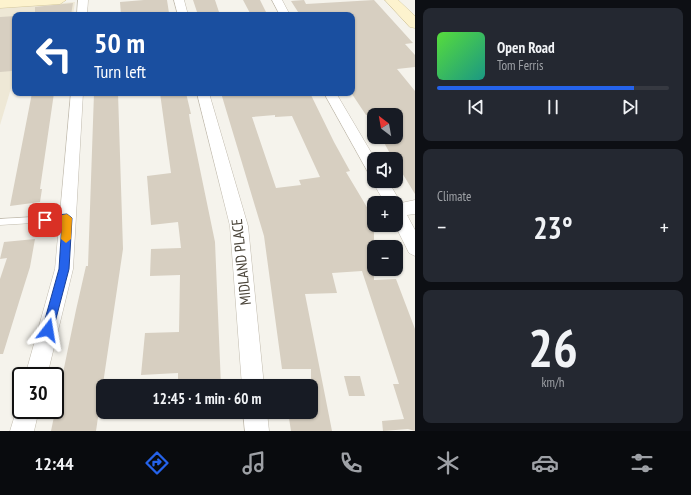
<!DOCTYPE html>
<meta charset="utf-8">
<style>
body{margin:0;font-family:"PT Sans Narrow",sans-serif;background:#242831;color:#f1f3f6;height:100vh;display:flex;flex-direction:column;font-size:15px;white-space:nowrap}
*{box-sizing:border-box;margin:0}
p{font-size:13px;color:#9ea1a6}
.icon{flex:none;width:22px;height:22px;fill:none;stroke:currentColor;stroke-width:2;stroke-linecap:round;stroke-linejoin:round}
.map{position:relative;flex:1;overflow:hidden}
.details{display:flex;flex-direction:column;gap:8px;padding:8px;background:#0d0f14;width:276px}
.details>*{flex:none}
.banner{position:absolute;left:12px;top:12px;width:343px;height:84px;border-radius:8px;box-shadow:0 1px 3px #0004;background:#1a4fa0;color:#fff;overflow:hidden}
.needle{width:26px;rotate:329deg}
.fabs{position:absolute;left:367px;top:108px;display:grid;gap:8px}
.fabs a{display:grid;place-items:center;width:36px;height:36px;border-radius:8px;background:#171b24;box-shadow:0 1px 3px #0004;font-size:20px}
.speed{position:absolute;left:12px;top:367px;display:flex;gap:8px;font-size:20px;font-weight:700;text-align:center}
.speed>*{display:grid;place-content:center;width:52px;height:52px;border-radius:50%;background:#171b24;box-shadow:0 1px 3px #0004;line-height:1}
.speed .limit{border:2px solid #111;border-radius:6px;background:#fff;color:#111}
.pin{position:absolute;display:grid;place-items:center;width:34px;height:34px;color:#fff;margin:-17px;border-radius:8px;box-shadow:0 2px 6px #0006}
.me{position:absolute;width:44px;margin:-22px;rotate:14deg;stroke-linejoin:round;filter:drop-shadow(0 0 3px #0008)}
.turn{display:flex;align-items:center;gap:14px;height:84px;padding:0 16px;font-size:18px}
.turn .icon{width:52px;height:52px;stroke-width:2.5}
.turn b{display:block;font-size:28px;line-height:34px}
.big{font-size:30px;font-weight:700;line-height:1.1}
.details .card{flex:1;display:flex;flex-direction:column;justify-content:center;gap:6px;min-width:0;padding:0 14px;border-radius:8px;background:#242831}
.details .dial{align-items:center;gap:0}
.dial b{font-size:52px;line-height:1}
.song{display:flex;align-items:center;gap:12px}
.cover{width:48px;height:48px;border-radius:6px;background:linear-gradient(135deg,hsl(110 70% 55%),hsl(170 70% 35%))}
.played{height:4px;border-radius:2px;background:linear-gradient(90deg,#2563eb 85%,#363941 85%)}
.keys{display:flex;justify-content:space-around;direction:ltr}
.heat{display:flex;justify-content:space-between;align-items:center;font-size:22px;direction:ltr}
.trip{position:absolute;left:96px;top:379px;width:222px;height:40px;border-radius:8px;background:#171b24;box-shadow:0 1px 3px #0004;font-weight:700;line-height:40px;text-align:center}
.dock{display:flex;height:64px;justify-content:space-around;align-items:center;background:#090b0e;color:#9ea1a6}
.dock .icon{width:28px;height:28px}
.dock .on{color:#2563eb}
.dock b{font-size:18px;color:#f1f3f6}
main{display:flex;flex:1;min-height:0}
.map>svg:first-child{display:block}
.education{fill:#eee8d6}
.building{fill:#d7cfc1;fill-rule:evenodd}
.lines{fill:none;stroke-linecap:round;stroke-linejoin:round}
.lane-casing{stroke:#c1bbae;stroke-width:1}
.street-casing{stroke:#c1bbae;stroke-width:1}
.secondary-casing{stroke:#d3c79d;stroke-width:1}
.lane{fill:#fff;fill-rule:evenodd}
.street{fill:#fff;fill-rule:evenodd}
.secondary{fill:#fdf3ce;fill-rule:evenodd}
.route{fill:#2563eb;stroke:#184099}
.slow{fill:#f59e0b}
.labels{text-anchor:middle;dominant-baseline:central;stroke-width:4;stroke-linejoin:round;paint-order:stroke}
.street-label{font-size:15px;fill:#4a4439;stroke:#fff}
</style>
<main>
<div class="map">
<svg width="415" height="431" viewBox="0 0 415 431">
<rect width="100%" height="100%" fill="#f5f3ec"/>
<!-- education -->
<polygon class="education" points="75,2 73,15 15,15 15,75 0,125 0,8"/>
<!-- building -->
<g class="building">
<polygon points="144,0 167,0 169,13 121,15 120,2"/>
<polygon points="193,0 215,0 220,15 198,15"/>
<polygon points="243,0 260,0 267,14 251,15"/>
<polygon points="304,0 306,4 374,0 413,43 405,44 415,55 415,67 397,69 415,91 415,194 396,163 396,159 393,159 381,137 396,137 396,115 366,115 352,94 352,15 300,15 291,1"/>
<polygon points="73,3 71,15 35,15 35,7"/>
<polygon points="15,16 15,60 12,71 0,72 0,17"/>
<polygon points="32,93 54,93 40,189 42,189 40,202 10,206"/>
<polygon points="94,93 118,93 123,249 96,431 51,431 76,310 86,266 88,266"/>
<polygon points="160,93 186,93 191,114 189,114 190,121 215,242 221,386 178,386 178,373 141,375 145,333 179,332 180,275 150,276 151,249 181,248 178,222 151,225 147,176 171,173"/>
<path d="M 221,93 L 310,93 L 334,142 L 350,171 L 346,172 L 374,219 L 374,280 L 396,279 L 415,329 L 415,431 L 408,429 L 383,431 L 382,421 L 404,419 L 393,384 L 399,384 L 362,271 L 332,273 L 337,293 L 305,294 L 332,431 L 291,431 L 288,412 L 311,412 L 311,369 L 282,369 L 264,236 ZM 275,115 L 275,117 L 292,116 L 320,177 L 299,180 L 301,185 L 276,188 L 252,117 Z"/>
<polygon points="35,239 30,267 19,302 3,354 0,354 0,279 7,258 0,259 4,242"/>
<polygon points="344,376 360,376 365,396 349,396"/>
</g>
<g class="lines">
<!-- lane casing -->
<g class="lane-casing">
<polygon id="lane" points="67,215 70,216 71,218 70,220 67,221 0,225 0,219"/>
</g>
<!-- street casing -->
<g class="street-casing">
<g id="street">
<polygon points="78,0 88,0 87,15 77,15"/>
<polygon points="174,0 184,0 188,15 178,15"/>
<polygon points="272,0 282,0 290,15 280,15"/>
<polygon points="71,93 83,93 73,269 47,376 25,376 55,269"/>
<polygon points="197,93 209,93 248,226 264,386 242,386 230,226"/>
<polygon points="324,93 336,93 375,159 374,176 369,174"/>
<polygon points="374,178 374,181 388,181 401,203 415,200 415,214 407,215 415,230 415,256 409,253 395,225 396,203 385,203 372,181"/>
<polygon points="21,401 21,410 39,410 34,431 10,431 19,402"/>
<polygon points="243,412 267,412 269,431 245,431"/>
</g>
</g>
<!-- secondary casing -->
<g class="secondary-casing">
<g id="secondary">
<polygon points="0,0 66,0 60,4 0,8"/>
<polygon points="385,0 398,0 415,16 415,28 410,27"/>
</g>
</g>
<!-- lane -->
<use href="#lane" class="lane"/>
<!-- street -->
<use href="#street" class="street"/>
<!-- secondary -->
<use href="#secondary" class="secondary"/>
</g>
<!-- route -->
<polygon class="route" points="67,214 72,218 69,269 53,330 52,334 48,336 44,334 42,330 59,269 62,222 45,224 41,220 45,216"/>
<!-- slow -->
<polygon class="slow" points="67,214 72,218 71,239 66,243 61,239 62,222 58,221 57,218 58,216"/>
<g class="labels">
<!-- street labels -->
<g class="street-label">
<text transform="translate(241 262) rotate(-96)">MIDLAND PLACE</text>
</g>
</g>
</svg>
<div class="fabs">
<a><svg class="needle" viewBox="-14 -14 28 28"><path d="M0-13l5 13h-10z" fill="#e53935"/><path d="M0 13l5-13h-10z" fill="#9ea1a6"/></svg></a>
<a><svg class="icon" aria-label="sound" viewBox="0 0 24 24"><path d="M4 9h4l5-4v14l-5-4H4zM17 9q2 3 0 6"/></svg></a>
<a>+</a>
<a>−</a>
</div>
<div class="speed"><div class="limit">30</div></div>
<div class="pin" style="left:45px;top:220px;background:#d93025"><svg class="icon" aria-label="arrive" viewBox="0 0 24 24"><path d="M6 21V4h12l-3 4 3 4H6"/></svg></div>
<svg class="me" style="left:48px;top:330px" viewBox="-20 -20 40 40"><path d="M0-17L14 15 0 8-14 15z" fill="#2563eb" stroke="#fff" stroke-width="4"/></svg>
<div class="trip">12:45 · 1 min · 60 m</div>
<div class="banner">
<div class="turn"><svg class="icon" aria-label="left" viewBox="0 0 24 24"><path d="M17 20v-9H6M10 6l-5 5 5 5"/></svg><div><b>50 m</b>Turn left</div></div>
</div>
</div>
<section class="details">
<div class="card">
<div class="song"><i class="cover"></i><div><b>Open Road</b><p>Tom Ferris</p></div></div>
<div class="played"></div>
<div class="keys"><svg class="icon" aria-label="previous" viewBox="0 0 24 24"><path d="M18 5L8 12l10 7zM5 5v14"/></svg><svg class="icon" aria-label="pause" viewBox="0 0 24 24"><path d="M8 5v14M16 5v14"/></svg><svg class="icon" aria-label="next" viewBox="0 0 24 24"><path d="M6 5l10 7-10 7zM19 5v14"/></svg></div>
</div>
<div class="card"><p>Climate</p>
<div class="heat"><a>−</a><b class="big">23°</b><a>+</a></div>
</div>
<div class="card dial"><b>26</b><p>km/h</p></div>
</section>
</main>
<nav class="dock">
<b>12:44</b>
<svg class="icon on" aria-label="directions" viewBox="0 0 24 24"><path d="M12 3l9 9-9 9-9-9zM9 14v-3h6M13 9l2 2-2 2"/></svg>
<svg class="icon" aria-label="music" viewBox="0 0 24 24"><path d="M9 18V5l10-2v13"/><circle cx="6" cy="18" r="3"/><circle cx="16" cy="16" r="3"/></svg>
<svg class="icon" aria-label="phone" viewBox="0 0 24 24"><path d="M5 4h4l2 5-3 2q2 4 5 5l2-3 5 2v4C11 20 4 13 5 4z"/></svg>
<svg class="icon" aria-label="climate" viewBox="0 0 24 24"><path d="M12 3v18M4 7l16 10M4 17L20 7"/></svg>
<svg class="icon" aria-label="car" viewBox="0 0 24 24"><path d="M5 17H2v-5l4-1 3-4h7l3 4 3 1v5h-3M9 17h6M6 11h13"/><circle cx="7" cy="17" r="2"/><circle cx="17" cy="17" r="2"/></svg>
<svg class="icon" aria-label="filters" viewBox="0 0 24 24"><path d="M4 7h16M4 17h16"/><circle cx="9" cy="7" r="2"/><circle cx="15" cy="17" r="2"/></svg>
</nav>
